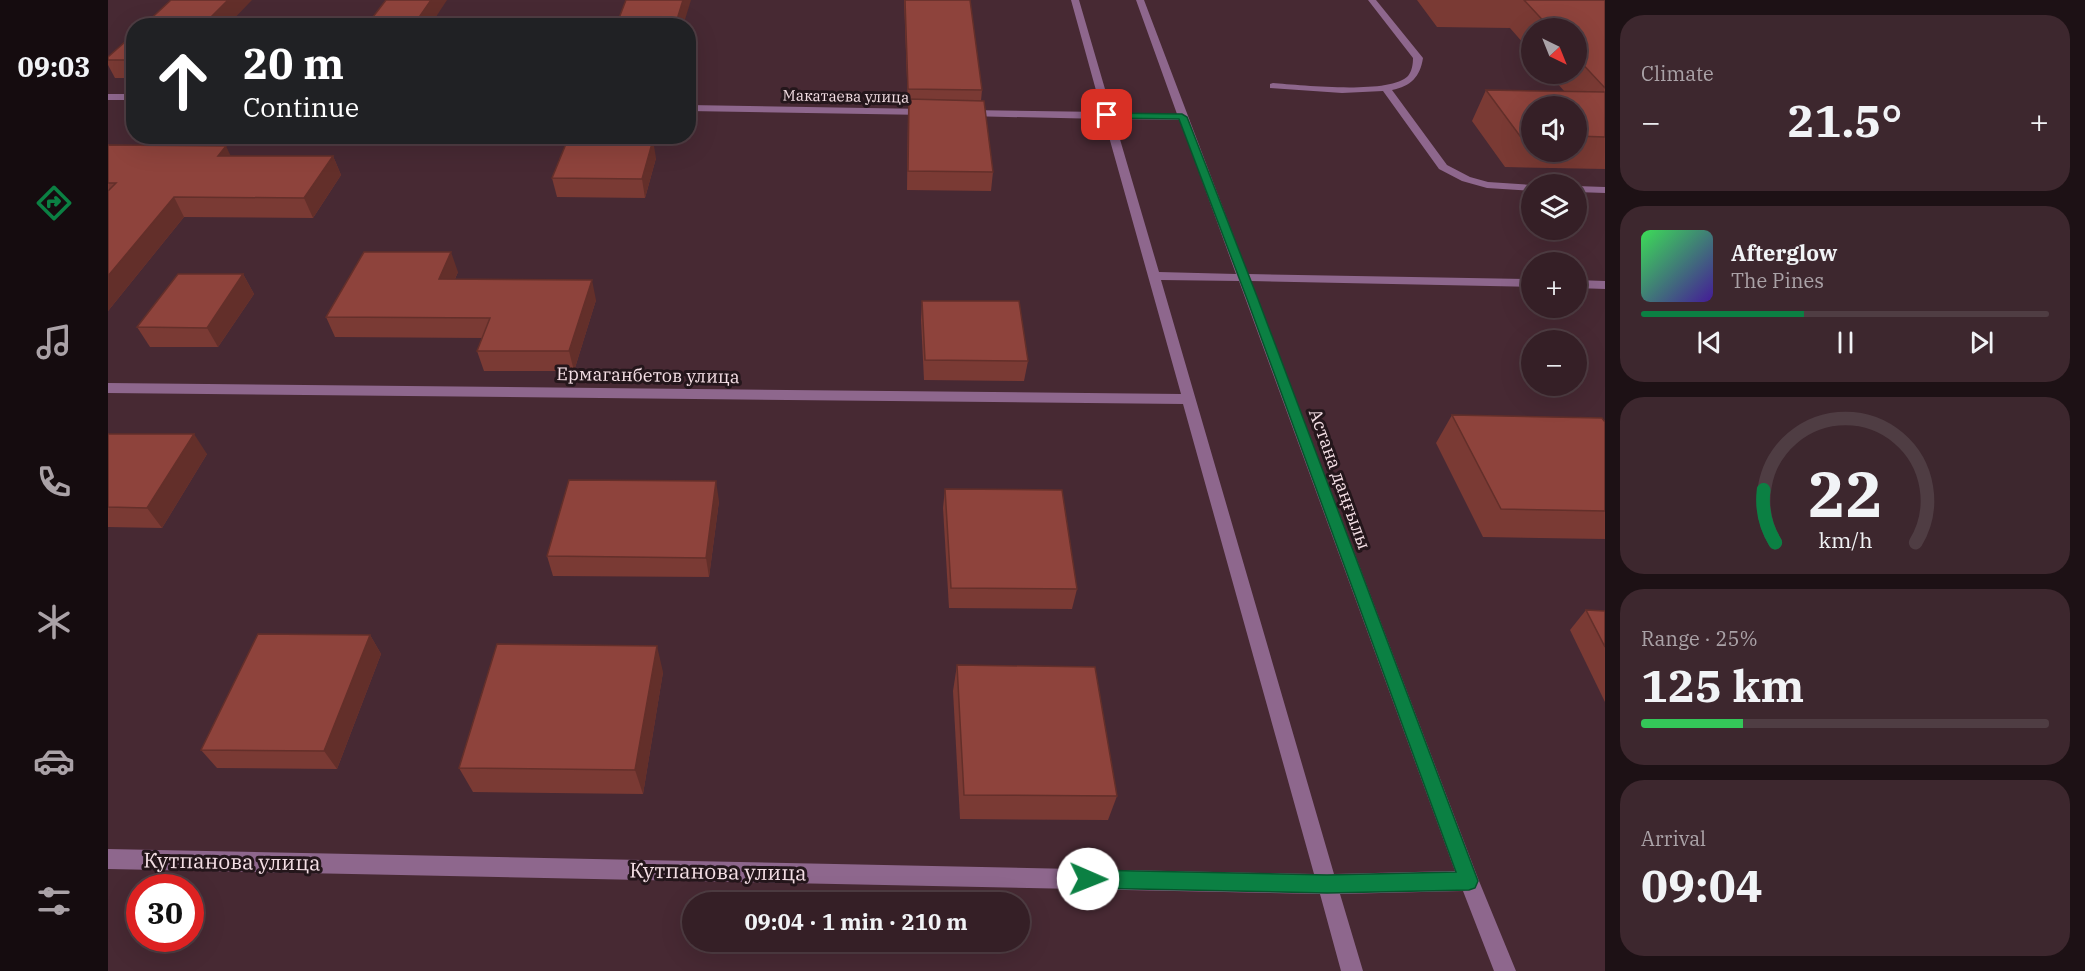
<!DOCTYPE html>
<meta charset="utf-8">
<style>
body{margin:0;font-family:"IBM Plex Serif",serif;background:#3d272e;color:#f1f3f6;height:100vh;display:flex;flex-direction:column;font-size:22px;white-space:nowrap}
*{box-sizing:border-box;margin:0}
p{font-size:20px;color:#aaa2a7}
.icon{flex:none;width:33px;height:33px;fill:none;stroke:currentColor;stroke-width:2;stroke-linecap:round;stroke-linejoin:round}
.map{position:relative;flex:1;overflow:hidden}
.drawer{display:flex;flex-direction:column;gap:15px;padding:15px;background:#1d1115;width:480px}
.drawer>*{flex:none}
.guide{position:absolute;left:18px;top:18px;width:570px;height:126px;border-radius:24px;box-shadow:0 6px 24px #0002,0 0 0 2px #4f3d43;background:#202124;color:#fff;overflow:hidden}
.needle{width:39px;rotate:137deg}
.fabs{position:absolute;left:1413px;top:18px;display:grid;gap:12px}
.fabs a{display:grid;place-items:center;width:66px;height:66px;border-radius:50%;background:#351f26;box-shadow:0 6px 24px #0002,0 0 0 2px #4f3d43;font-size:30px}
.speed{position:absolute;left:18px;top:874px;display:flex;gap:12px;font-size:30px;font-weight:700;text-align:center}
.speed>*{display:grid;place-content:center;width:78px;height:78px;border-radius:50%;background:#351f26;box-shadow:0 6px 24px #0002,0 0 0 2px #4f3d43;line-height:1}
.speed .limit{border:9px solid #d22;background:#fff;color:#111}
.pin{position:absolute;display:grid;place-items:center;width:51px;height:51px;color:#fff;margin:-26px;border-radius:12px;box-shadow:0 3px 9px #0006}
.me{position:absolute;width:66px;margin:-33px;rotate:91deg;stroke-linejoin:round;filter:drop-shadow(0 0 4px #0008)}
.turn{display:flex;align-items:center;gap:21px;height:126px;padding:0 18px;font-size:27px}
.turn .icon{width:78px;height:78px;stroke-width:2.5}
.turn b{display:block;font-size:42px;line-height:51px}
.big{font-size:45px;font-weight:800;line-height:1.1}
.drawer .tile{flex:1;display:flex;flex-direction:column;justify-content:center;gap:9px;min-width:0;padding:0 21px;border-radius:24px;background:#3d272e}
.drawer .dial{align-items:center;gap:0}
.dial svg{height:156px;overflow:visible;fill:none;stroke:#4f3d43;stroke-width:7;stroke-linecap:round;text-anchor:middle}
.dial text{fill:#f1f3f6;stroke:none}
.song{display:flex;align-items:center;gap:18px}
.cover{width:72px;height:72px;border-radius:9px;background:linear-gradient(135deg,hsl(130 70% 55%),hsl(260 70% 35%))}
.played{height:6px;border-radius:3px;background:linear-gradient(90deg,#0b8043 40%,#4f3d43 40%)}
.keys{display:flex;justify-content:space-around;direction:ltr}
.heat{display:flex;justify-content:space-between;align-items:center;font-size:33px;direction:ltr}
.charge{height:9px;border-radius:4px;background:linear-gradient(90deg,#34c759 25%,#4f3d43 0)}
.trip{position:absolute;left:574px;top:892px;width:348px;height:60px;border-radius:30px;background:#351f26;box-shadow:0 6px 24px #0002,0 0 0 2px #4f3d43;font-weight:800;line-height:60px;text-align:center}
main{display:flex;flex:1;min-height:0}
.tab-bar{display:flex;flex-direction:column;width:108px;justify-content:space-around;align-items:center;background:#150c0f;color:#aaa2a7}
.tab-bar .icon{width:42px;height:42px}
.tab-bar .current{color:#0b8043}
.tab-bar b{font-size:27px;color:#f1f3f6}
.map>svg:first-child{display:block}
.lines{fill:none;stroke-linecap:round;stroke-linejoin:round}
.minor{fill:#8e678d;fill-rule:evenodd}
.wall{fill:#7a3a34;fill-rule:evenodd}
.shaded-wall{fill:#632f2a}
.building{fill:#8e433c;stroke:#632f2a;stroke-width:1.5}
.route{fill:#0b8043;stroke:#07532c;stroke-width:1.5}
.labels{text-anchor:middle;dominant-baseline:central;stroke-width:6;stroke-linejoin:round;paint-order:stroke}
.far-street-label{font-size:15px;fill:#f4dfe5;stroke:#24161b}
.street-label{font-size:18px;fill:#f4dfe5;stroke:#24161b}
.near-street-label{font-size:21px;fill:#f4dfe5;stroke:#24161b}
</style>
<main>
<nav class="tab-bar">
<b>09:03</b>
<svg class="icon current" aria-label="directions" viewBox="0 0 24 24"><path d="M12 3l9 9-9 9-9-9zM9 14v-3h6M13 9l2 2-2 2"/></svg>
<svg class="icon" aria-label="music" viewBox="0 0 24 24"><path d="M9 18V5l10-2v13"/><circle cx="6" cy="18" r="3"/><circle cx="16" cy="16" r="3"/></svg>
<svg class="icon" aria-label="phone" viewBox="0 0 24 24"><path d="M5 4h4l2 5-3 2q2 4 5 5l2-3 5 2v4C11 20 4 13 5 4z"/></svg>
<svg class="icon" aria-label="climate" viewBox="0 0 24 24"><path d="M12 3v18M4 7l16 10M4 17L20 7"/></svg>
<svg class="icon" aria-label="car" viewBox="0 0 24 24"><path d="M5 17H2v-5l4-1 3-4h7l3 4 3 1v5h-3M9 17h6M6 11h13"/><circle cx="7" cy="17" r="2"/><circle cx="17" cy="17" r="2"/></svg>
<svg class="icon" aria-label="filters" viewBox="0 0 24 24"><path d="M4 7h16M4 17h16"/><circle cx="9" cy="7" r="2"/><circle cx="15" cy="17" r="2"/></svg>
</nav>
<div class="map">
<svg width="1497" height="971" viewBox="0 0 1497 971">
<rect width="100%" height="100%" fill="#472933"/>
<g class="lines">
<!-- minor -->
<g class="minor">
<path d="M 963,0 L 971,0 L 1004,113 L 1069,114 L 1028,0 L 1036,0 L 1140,274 L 1424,279 L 1424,287 L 1143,281 L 1371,881 L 1408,971 L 1386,971 L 1355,891 L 1232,894 L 1255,971 L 1233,971 L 1212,894 L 0,869 L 0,849 L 1206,874 L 1075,404 L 0,393 L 0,383 L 1073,394 L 996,119 L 858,116 L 853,113 L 858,110 L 994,112 ZM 1006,119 L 1072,120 L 1128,274 L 1051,272 ZM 1053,280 L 1131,281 L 1347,871 L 1226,874 Z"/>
<path d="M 1260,0 L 1268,0 L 1315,58 C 1312,77 1303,86 1284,90 L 1339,165 L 1362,177 L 1380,182 L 1424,185 L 1424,191 L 1379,188 L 1354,181 L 1331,169 L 1275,91 L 1234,93 L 1162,88 L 1162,84 L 1165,83 C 1191,85 1282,95 1300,76 C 1304,71 1305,64 1305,58 Z"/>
<rect x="0" y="94" width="26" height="6"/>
<polygon points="580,105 819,109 824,112 819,115 580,111"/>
<polygon points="1468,186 1497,187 1497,193 1468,192"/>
<polygon points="1468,280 1497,281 1497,289 1468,288"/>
</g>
</g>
<!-- wall -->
<g class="wall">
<polygon points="796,0 862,0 874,90 873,101 885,172 883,191 799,190 800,107"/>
<path d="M 1309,0 L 1497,0 L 1497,169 L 1397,167 L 1364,121 L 1378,90 L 1457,92 L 1441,74 L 1468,74 L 1468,28 L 1424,28 L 1424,53 L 1402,28 L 1329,27 ZM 1424,106 L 1468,106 L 1468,152 L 1424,152 Z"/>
<polygon points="26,34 26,78 7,78 0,65 0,57"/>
<polygon points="0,145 123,156 225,156 233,175 205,218 76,217 0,311"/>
<polygon points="548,158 537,198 449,197 444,178"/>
<polygon points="350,272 347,279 488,300 466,371 376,371 369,351 374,338 227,337 218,317"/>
<polygon points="135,274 146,294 110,347 42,347 29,327"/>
<polygon points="814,301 920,361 916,381 816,380 813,320"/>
<polygon points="1344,415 1497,422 1497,539 1375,537 1328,443"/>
<polygon points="0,434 99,454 54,528 0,527"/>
<polygon points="837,489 969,589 964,609 841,608 835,508"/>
<polygon points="611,501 601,577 445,576 439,556"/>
<polygon points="1478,610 1497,611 1497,702 1462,630"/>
<polygon points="262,635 273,654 229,769 109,768 93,750"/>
<polygon points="849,665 1009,796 1000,820 852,819 845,691"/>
<polygon points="555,672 535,794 365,792 351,768"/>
</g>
<!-- shaded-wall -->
<g class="shaded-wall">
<polygon points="120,0 144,0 119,26 94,26"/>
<polygon points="323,0 339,0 322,26 305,26"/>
<polygon points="575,0 583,0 575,26 567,26"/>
<polygon points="545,140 548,158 537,198 534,179"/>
<polygon points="118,146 127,165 110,156"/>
<polygon points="225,156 233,175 205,218 196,198"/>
<polygon points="66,197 76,217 0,311 0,276"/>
<polygon points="343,252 350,272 338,298 331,279"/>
<polygon points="135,274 146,294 110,347 99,328"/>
<polygon points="484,280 488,300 466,371 461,351"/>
<polygon points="86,434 99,454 54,528 39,508"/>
<polygon points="608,481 611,501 601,577 598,558"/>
<polygon points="262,635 273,654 229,769 216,751"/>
<polygon points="549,646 555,672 535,794 527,770"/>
</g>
<!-- building -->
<g class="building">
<polygon points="63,0 120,0 94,26 35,26"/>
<polygon points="278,0 323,0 305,26 258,26"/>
<polygon points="518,0 575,0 567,26 508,26"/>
<polygon points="797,0 862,0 874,90 800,89"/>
<polygon points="1416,0 1497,0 1497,88 1468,57 1468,28 1442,28"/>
<polygon points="26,34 26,60 0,60 0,57"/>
<polygon points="1378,90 1497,92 1497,137 1468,136 1468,106 1424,106 1424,136 1412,136"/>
<polygon points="801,99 876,101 885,172 800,171"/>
<polygon points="460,139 545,140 534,179 444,178"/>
<polygon points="0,145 118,146 110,156 225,156 196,198 66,197 0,276 0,191 8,183 0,183"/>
<polygon points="256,252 343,252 331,279 484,280 461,351 369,351 382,318 218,317"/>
<polygon points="70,274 135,274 99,328 29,327"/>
<polygon points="814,301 911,301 920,361 817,360"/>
<polygon points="1344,415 1494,418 1497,422 1497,511 1393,509"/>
<polygon points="0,434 86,434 39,508 0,507"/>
<polygon points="461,480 608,481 598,558 439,556"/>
<polygon points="837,489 954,490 969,589 843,588"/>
<polygon points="1478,610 1497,611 1497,647"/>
<polygon points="150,634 262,635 216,751 93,750"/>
<polygon points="389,644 549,646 527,770 351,768"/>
<polygon points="849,665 987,667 1009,796 856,795"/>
</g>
<!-- route -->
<polygon class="route" points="996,113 1074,114 1079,117 1150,299 1370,881 1367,888 1361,890 1219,893 980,888 974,885 971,879 974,873 980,870 1219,875 1348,872 1139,299 1071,119 999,118 996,117"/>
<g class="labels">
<!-- far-street labels -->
<g class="far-street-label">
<text transform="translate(738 96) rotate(1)">Макатаева улица</text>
</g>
<!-- street labels -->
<g class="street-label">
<text transform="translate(540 375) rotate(1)">Ермаганбетов улица</text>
<text transform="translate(1232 479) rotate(70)">Астана даңғылы</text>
</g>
<!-- near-street labels -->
<g class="near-street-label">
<text transform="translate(124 861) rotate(1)">Кутпанова улица</text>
<text transform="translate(610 871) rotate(1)">Кутпанова улица</text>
</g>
</g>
</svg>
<div class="fabs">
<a><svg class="needle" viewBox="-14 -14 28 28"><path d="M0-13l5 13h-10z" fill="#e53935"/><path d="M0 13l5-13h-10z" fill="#aaa2a7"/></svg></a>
<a><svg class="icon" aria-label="sound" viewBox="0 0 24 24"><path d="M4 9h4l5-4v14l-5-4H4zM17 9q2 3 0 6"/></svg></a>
<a><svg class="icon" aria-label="layers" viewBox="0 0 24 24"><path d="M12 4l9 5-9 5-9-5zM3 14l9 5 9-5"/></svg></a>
<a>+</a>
<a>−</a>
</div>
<div class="speed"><div class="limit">30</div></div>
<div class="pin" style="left:999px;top:115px;background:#d93025"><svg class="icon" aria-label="arrive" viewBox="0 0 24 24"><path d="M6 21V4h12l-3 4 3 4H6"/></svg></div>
<svg class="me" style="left:980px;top:879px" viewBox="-20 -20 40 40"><circle r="19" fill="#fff"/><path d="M0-13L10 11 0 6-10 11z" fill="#0b8043"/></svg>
<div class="trip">09:04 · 1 min · 210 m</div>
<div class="guide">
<div class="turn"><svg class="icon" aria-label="ahead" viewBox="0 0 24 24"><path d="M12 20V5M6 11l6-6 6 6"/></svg><div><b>20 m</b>Continue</div></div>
</div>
</div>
<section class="drawer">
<div class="tile"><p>Climate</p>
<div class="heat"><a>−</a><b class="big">21.5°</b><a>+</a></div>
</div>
<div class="tile">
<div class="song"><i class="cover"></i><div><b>Afterglow</b><p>The Pines</p></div></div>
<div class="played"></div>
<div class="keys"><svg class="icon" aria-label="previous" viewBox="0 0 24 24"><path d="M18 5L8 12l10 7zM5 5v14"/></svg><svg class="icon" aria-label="pause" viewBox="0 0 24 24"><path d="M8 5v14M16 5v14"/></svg><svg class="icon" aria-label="next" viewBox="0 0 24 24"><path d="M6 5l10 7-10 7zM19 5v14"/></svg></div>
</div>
<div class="tile dial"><svg viewBox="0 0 100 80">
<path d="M14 69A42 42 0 1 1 86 69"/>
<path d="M14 69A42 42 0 0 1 8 42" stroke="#0b8043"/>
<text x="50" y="56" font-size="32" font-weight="700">22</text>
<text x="50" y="72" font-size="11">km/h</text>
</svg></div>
<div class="tile"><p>Range · 25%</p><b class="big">125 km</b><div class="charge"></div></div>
<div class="tile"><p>Arrival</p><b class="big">09:04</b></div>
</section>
</main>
